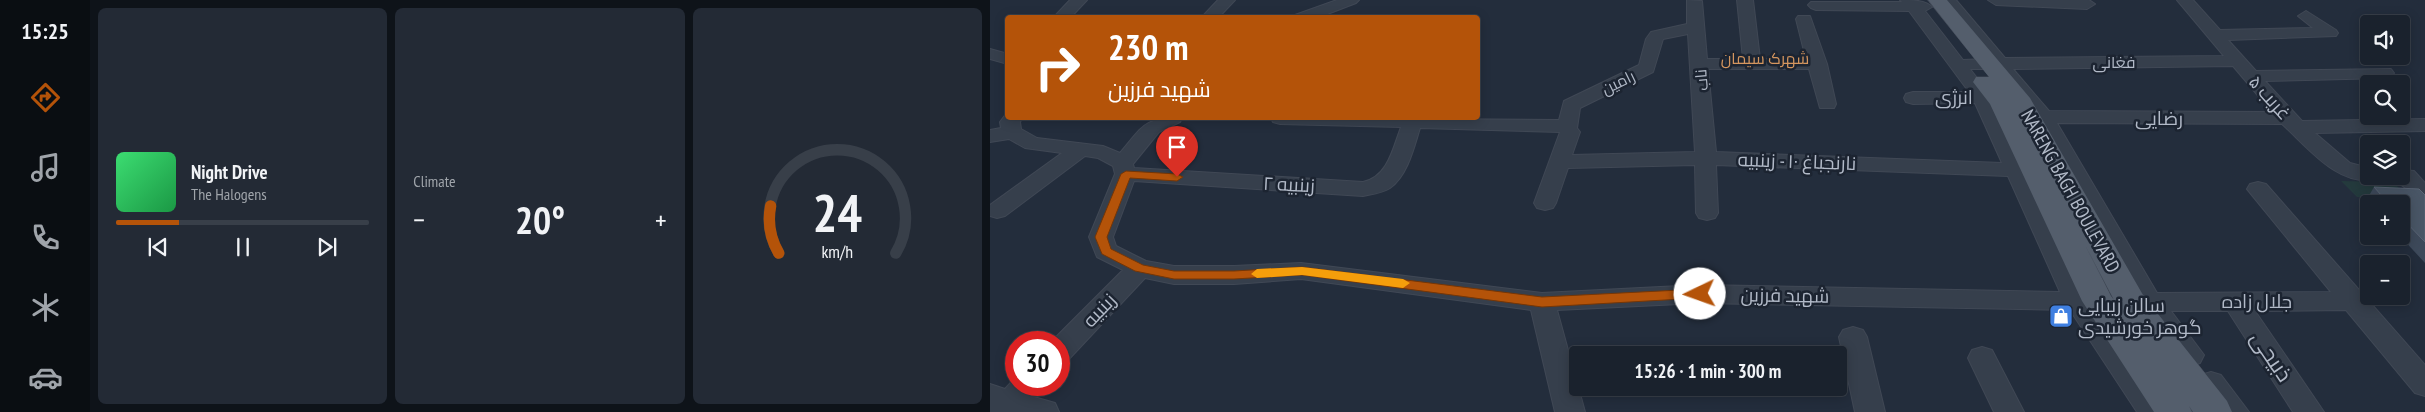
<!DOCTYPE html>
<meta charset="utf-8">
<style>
body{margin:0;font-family:"PT Sans Narrow",Cairo,sans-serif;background:#232a35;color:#f1f3f6;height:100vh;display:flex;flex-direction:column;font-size:19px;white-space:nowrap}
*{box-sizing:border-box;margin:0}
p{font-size:16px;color:#9fa4aa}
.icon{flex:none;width:28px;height:28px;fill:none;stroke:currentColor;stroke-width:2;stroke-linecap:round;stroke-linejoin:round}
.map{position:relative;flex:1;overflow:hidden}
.side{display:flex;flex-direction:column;gap:8px;padding:8px;background:#0e1319;width:900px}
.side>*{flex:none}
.hud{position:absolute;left:15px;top:15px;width:475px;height:105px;border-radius:5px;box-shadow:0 2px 12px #0003,0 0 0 1px #383f49;background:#b45309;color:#fff;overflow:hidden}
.fabs{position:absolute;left:1370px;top:15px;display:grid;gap:10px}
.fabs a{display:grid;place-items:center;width:50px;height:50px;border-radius:5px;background:#1a222d;box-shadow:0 2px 12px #0003,0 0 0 1px #383f49;font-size:25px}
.speed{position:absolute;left:15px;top:331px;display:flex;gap:10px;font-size:25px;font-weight:700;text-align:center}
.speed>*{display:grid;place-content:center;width:65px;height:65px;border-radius:50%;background:#1a222d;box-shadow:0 2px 12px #0003,0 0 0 1px #383f49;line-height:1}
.speed .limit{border:8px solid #d22;background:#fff;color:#111}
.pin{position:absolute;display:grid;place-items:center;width:42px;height:42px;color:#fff;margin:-51px -21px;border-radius:50% 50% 50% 0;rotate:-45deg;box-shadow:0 0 5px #0007}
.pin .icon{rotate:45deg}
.me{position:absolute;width:55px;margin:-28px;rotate:267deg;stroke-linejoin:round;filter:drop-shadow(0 0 4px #0008)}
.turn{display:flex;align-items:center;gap:18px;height:105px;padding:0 20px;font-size:22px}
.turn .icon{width:65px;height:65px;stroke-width:2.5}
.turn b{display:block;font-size:35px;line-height:42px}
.big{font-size:38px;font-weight:700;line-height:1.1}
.side .widget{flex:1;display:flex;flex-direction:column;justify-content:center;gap:8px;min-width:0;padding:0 18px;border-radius:8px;background:#232a35}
.side .dial{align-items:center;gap:0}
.dial svg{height:130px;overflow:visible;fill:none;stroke:#383f49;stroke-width:7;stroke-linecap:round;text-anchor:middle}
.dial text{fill:#f1f3f6;stroke:none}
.song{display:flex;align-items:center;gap:15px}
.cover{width:60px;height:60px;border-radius:8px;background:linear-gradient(135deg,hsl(140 70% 55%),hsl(140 70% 35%))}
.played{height:5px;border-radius:2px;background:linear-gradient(90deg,#b45309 25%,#383f49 25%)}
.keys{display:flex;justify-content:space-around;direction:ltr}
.heat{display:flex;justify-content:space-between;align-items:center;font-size:28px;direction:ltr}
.side .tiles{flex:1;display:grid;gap:8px;grid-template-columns:repeat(3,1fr)}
.trip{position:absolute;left:579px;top:346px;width:278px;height:50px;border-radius:5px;background:#1a222d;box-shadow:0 2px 12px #0003,0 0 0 1px #383f49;font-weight:700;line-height:50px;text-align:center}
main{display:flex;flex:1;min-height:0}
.tab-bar{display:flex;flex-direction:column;width:90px;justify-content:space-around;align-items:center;background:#0a0e12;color:#9fa4aa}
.tab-bar .icon{width:35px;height:35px}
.tab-bar .selected{color:#b45309}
.tab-bar b{font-size:22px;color:#f1f3f6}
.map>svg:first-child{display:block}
.green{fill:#243a3d}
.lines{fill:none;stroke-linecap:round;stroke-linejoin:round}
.minor-casing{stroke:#404855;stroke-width:2}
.major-casing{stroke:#404855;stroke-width:1}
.minor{fill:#363f4c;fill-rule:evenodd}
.major{fill:#545e6c;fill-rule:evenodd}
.wall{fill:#3d495a}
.building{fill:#495666;stroke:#5a6575}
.route{fill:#b45309;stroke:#753606}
.slow{fill:#f59e0b}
.labels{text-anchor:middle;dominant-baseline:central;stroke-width:5;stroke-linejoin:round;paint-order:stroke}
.far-neighbourhood-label{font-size:16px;fill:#d5965f;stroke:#1c2431}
.far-street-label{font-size:16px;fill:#b2bac8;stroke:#1c2431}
.street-label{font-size:19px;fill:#b2bac8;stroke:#1c2431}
.poi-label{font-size:19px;fill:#b2bac8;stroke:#1c2431;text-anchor:start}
.near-street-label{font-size:22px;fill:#b2bac8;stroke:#1c2431}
</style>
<main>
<nav class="tab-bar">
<b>15:25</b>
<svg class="icon selected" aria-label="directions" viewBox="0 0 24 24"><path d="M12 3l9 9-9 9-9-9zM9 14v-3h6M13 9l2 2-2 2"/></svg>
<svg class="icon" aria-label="music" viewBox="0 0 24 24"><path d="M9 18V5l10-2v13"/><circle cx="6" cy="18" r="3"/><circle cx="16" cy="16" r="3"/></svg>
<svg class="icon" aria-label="phone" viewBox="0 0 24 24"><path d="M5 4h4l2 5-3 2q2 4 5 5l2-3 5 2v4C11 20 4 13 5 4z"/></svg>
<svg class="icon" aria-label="climate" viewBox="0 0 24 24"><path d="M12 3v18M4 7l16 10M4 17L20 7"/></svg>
<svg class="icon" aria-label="car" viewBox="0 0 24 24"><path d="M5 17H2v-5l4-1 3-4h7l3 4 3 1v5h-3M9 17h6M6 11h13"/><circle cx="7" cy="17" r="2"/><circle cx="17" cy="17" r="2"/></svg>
</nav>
<section class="side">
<div class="tiles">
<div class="widget">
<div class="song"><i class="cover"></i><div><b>Night Drive</b><p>The Halogens</p></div></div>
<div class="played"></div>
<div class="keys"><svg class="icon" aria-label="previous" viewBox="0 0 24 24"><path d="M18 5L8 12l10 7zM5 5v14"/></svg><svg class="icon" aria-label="pause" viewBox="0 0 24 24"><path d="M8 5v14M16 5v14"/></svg><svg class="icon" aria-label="next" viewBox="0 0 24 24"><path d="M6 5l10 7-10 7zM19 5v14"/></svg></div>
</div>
<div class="widget"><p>Climate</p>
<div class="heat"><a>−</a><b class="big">20°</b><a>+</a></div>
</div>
<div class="widget dial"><svg viewBox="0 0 100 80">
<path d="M14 69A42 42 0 1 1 86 69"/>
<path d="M14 69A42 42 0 0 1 9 40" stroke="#b45309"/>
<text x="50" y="56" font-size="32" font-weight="700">24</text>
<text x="50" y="72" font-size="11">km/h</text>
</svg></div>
</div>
</section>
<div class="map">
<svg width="1435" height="412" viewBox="0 0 1435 412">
<rect width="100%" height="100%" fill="#232d3c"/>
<!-- green -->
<polygon class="green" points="1351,181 1403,182 1420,199 1367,197"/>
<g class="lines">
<!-- minor casing -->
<g class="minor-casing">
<g id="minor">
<polygon points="80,0 97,0 80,18 63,18"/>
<polygon points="228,0 245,0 228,18 211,18"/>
<polygon points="347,0 369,0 366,3 327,18 303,18 305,15"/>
<path d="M 697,0 L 712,1 L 717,59 L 753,59 L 747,0 L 763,0 L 770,59 L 816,59 L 806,19 L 808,16 L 820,16 L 837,64 L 846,104 L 844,108 L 830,108 L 819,69 L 718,69 L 726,152 L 1012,163 L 985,103 L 923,104 L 916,102 L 914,98 L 916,94 L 923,92 L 979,92 L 919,11 L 826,10 L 821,8 L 818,5 L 821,2 L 912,2 L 910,0 C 920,0 936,0 942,7 L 935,11 L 973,60 L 997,59 L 950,0 L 966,0 L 1015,58 L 1234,56 L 1187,0 L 1203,0 L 1230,30 L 1323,28 L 1308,16 L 1316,11 L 1346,30 L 1348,33 L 1346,36 L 1238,40 L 1266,71 L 1401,69 L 1404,73 L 1401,77 L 1395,78 L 1275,81 L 1312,121 L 1435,119 L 1435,131 L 1325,133 L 1360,163 L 1379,168 L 1379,176 L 1388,176 L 1387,179 C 1348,188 1317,146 1292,124 L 1067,123 L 1167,293 L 1341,292 L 1257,189 L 1260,184 L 1268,182 L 1276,184 L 1435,365 L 1435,396 L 1425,393 L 1356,310 L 1265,311 L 1334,412 L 1303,412 L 1238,311 L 1181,311 L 1214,355 L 1210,363 L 1200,366 L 1190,363 L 1152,311 L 1108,311 L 1178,412 L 1147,412 L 1080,310 L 710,303 L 567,310 L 595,412 L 565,412 L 541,310 L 311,279 L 244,284 L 184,284 L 155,278 L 79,359 L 69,363 L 69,342 L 61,342 L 133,270 L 107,257 L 99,237 L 125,174 L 123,166 L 108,158 L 95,156 L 15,216 L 7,218 L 0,216 L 0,205 L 72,153 L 35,148 L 19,139 L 0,142 L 0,130 L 11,128 L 10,122 L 16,114 L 18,118 L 32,118 L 30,122 L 31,129 L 47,138 L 113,146 L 130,153 C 154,125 153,118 192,118 L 190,122 L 169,132 L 143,164 L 144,168 L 373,182 C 398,177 403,148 411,127 L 290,124 L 283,122 L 281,118 L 569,120 L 574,101 L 649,65 L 656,39 L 661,32 L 697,24 ZM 698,34 L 705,152 L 582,155 L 590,132 L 587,128 L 590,108 L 663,72 L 673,39 ZM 1243,66 L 1282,112 L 1059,111 L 1023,69 ZM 980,69 L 1005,69 L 1039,112 L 1033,117 L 1036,121 L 1047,123 L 1141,293 L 1096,292 L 1040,176 L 1046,174 L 1050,170 L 1046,166 L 1033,163 L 1004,102 L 1011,97 L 1009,93 L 997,91 ZM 430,128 L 570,132 L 544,203 L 547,208 L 555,210 L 563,208 L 566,203 L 578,168 L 705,165 L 706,213 L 709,218 L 717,220 L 725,218 L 728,213 L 726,165 L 1018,176 L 1070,292 L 710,285 L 552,293 L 311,263 L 244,266 L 184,266 L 156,261 L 126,246 L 123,237 L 144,181 L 373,196 C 382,194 392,193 400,188 C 418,175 424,147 430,128 Z"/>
<polygon points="998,0 1099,0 1105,4 1097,9 1006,5"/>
<polygon points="0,49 18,54 18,64 0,59"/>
<path d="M 1411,170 L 1424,171 L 1435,183 L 1435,202 C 1421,198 1417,184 1403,181 L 1400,176 L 1411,176 Z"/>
<polygon points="863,327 873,330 877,337 895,412 865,412 849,337 853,330"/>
<polygon points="992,347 1002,350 1034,412 1004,412 978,358 982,350"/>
<polygon points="1221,372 1231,375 1259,412 1227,412 1207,383 1211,375"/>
<polygon points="26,377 26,385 51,385 44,397 65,403 69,412 0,412 0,384 15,389"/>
</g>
</g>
<!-- major casing -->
<g class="major-casing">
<path id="major" d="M 938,0 L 957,0 L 1040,98 L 1153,295 L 1237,401 L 1242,412 L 1203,412 L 1199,406 L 1202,412 L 1164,412 L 1092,301 L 1000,104 L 983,82 L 986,77 L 999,77 ZM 1095,245 L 1124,300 L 1121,296 Z"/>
</g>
<!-- minor -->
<use href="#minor" class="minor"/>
<!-- major -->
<use href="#major" class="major"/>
</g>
<!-- wall -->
<polygon class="wall" points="1384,187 1435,195 1435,263 1410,236 1411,236 1411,204 1381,204 1377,199"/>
<!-- building -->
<polygon class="building" points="1384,187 1429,189 1435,195 1435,242 1411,217 1411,204 1399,204"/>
<!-- route -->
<polygon class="route" points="136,171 187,174 193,177 187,181 140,178 117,237 121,249 153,265 184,271 244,271 312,267 552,297 710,289 717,294 710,298 552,307 312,275 244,279 184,279 145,271 112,254 105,237 131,174"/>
<!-- slow -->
<polygon class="slow" points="312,267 413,279 420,283 413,288 312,275 267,278 261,274 267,269"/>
<!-- icons -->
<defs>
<g id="shop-square" transform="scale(1.25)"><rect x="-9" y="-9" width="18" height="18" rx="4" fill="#3f7fe0" stroke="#1c2431"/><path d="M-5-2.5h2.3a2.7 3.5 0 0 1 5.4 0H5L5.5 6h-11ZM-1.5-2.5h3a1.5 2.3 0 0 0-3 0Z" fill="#fff"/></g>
</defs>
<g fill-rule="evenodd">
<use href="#shop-square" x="1071" y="316"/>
</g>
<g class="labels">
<!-- far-neighbourhood labels -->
<g class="far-neighbourhood-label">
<text x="775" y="58">شهرک سیمان</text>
</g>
<!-- far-street labels -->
<g class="far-street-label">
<text x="1124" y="62">فغانی</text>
<text transform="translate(711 80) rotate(-95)">ناب</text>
<text transform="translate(628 82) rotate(-26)">رامین</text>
</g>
<!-- street labels -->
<g class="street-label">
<text x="964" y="97">انرژی</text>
<text transform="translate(1280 97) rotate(48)">غریب ۵</text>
<text x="1169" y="118">رضایی</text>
<text transform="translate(807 161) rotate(2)">نارنجباغ ۱۰ - زینبیه</text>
<text transform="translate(299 184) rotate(3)">زینبیه ۲</text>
<text transform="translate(1081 191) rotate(61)">NARENG BAGH BOULEVARD</text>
<text transform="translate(795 295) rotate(1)">شهید فرزین</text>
<text x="1267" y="301">جلال زاده</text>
<text transform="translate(109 310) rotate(-46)">زینبیه</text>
</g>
<!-- poi labels -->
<g class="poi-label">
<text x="1088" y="305">سالن زیبایی<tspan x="1088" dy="22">گوهر خورشیدی</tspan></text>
</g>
<!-- near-street labels -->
<g class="near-street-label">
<text transform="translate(1282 356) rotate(56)">ذبیحی</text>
</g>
</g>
</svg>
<div class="fabs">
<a><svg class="icon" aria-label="sound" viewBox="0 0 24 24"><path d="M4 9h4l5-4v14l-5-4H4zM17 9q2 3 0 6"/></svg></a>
<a><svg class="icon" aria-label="search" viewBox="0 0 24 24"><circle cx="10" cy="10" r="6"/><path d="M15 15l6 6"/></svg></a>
<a><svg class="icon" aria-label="layers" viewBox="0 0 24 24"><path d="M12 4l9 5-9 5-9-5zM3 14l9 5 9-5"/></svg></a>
<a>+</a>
<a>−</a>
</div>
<div class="speed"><div class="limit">30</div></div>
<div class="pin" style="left:187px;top:177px;background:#d93025"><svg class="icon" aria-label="arrive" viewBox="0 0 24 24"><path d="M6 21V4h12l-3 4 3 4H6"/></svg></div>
<svg class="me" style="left:710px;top:294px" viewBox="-20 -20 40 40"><circle r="19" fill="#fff"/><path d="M0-13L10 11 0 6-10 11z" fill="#b45309"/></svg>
<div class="trip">15:26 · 1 min · 300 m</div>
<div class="hud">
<div class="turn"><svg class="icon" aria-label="right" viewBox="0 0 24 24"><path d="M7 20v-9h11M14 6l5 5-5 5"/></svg><div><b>230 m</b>شهید فرزین</div></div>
</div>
</div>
</main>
